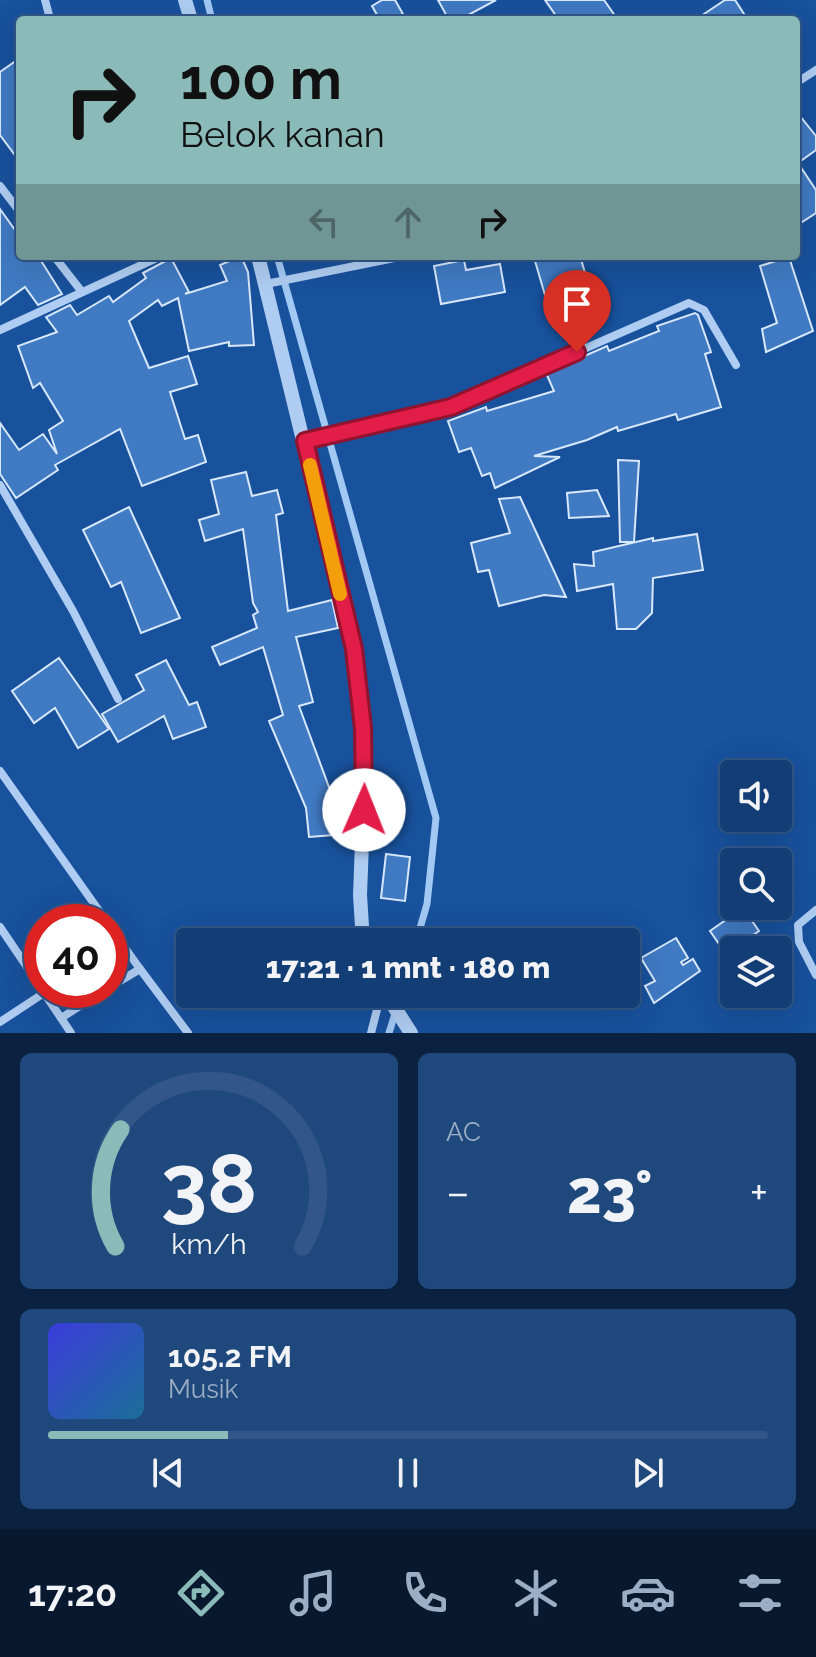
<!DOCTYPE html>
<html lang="id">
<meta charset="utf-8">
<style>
body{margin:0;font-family:Raleway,sans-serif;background:#1f487d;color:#f1f3f6;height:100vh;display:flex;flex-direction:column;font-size:30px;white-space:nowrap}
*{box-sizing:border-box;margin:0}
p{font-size:26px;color:#9caec5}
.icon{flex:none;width:44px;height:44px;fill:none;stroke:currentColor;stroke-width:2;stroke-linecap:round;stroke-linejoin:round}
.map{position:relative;height:1033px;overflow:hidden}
.side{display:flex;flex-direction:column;gap:20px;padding:20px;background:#0a2240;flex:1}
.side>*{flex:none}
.hud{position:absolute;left:16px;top:16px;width:784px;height:244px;border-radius:8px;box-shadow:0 8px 32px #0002,0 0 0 2px #315687;background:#8bbbb9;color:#111;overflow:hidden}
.fabs{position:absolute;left:720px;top:760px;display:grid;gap:16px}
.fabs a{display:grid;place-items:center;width:72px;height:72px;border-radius:8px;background:#123d75;box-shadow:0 8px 32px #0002,0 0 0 2px #315687;font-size:40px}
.speed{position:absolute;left:24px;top:904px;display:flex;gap:16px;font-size:40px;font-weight:700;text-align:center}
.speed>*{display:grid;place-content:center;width:104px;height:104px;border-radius:50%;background:#123d75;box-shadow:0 8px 32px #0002,0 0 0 2px #315687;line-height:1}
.speed .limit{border:12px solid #d22;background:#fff;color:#111}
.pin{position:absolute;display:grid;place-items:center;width:68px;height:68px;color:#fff;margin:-82px -34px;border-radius:50% 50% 50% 0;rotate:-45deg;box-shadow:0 0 8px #0007}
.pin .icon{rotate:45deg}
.me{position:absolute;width:88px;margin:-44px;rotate:1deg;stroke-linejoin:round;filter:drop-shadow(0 0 6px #0008)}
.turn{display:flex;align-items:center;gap:28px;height:168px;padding:0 32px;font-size:36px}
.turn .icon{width:104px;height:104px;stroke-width:2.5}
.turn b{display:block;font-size:56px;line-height:68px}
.lanes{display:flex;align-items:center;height:76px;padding:0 32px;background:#0003;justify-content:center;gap:40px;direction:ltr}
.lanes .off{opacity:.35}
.big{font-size:60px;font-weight:800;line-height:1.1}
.side .card{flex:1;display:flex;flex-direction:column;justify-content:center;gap:12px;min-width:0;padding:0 28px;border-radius:12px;background:#1f487d}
.side .dial{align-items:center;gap:0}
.dial svg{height:208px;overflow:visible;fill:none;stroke:#315687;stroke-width:7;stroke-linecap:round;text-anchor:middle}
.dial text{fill:#f1f3f6;stroke:none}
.song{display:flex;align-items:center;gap:24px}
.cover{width:96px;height:96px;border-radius:12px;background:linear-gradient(135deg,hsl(240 70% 55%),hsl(200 70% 35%))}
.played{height:8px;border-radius:4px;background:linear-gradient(90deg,#8bbbb9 25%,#315687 25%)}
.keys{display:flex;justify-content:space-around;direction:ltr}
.heat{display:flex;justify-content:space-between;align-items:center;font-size:44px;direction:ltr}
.side .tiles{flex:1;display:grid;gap:20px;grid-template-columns:1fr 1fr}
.card:last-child{grid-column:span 2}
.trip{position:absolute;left:176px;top:928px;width:464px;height:80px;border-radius:8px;background:#123d75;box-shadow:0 8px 32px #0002,0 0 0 2px #315687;font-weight:800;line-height:80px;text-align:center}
.tab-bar{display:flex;height:128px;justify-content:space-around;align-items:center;background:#07182f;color:#9caec5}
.tab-bar .icon{width:56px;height:56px}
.tab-bar .on{color:#8bbbb9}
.tab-bar b{font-size:36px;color:#f1f3f6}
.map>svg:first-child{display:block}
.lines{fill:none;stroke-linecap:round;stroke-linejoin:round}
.stream{stroke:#a2c8f4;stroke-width:7}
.building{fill:#407ac3;stroke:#d7e8fc;stroke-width:2}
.minor{stroke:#afcdf2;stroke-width:8}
.tertiary{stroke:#afcdf2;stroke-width:14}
.route-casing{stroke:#92132f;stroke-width:20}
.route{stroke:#e11d48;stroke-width:14}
.slow{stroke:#f59e0b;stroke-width:14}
</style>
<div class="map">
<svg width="816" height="1033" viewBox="0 0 816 1033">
<rect width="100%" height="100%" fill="#18519c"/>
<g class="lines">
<!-- stream -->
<g class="stream">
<polyline points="207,0 212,20"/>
<polyline points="277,256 436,818 427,904 416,942"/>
<polyline points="389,1033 401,994"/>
</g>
</g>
<!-- building -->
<g class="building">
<polygon points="382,0 395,0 403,14 391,20 380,20 372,6"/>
<polygon points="438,0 496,0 459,20 449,20"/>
<polygon points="545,0 604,0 618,20 559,20"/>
<polygon points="725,0 735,0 748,20 695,20"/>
<polygon points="20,58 20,162 0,135 0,72"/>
<polygon points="796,111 816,136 816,150 798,163 816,190 816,213 796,226"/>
<polygon points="0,209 20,237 20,256 38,256 62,294 38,305 25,287 0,305"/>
<polygon points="241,256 248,272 254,345 229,346 229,342 189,351 178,298 162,306 158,300 129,321 149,368 188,356 197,384 170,392 185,439 198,435 206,462 142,486 120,429 55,465 58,470 16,498 0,474 0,423 19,450 43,434 57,454 49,430 63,421 40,383 33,388 18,346 57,332 46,317 70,305 77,315 109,296 113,302 146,278 143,273 171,258 189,292 185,294 227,281 220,265"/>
<polygon points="552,256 580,256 595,306 552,319 535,261"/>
<polygon points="789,257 813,331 766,352 762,329 777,323 760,266"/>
<polygon points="464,260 466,270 500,264 505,292 441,304 434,266"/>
<polygon points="695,313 698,315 711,352 705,354 721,407 678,420 676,414 618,431 617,427 587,440 534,456 560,457 495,488 490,473 482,476 471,448 459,452 448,421 486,407 487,411 554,391 546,373 607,346 609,351 659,331 657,326"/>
<polygon points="618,460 639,461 634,542 620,542"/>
<polygon points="246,472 252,496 277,490 283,513 276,515 288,611 332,600 338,628 296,637 313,702 299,706 333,798 331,800 334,835 309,837 306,808 269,721 283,715 263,647 220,665 212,647 257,628 253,615 258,612 253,603 243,529 205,541 199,520 219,514 211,480"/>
<polygon points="597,490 609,516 569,518 567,493"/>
<polygon points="520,497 566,597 544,595 499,606 489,570 478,572 471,543 510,533 499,499"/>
<polygon points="129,507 180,618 141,633 121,582 111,587 83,530"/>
<polygon points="697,534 703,570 653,578 652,613 636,629 617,629 613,584 577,591 574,564 594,566 593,552 653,538 653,541"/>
<polygon points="59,658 109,729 78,748 55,708 34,723 12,691"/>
<polygon points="166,660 189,705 197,702 206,727 173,739 164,716 118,742 102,714 144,690 136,675"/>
<polygon points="386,854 410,857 405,901 381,898"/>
<polygon points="743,908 759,931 726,954 710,931"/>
<polygon points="676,938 688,958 681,962 683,965 693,959 700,971 654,1003 645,986 655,981 641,958"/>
</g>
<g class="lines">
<!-- minor -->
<g class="minor">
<polyline points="45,0 49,15"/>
<polyline points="796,83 816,70"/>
<polyline points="0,186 20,212"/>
<polyline points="54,256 82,292"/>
<polyline points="266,284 404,256"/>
<polyline points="0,330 161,256"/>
<polyline points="305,441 451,407 689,303 704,310 736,365"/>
<polyline points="0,485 73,611 118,699"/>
<polyline points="0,771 107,922"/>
<polyline points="816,910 798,925 799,942 816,975"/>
<polyline points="0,927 42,989"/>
<polyline points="110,927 140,969"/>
<polyline points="110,987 140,969 188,1033"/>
<polyline points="42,990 61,1018 105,990"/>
<polyline points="61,1018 71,1033"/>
<polyline points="0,1022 44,993"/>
<polyline points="371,1033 381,994"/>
</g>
<!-- tertiary -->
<g class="tertiary">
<polyline points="185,0 191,20"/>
<polyline points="258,256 354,649 365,764 360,895 363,942"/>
<polyline points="386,994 411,1033"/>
</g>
</g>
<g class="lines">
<!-- route casing -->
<g class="route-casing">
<polyline id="route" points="364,810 363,728 354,649 305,441 451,407 577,352"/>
</g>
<!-- route -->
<use href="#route" class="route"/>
<!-- slow -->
<polyline class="slow" points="310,465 340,594"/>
</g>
</svg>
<div class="fabs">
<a><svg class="icon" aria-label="sound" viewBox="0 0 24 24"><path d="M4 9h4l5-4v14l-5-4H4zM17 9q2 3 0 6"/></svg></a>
<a><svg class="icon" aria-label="search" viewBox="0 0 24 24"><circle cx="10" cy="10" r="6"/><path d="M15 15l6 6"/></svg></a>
<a><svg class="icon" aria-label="layers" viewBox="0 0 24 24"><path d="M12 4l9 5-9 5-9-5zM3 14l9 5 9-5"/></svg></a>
</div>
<div class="speed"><div class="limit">40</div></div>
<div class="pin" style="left:577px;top:352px;background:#d93025"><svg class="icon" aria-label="arrive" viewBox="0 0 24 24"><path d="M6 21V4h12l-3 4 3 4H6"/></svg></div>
<svg class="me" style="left:364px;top:810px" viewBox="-20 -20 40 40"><circle r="19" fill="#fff"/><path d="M0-13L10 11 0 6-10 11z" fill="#e11d48"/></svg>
<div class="trip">17:21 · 1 mnt · 180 m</div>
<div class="hud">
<div class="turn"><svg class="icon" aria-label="right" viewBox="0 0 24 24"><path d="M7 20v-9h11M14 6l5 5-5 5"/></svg><div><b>100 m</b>Belok kanan</div></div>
<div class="lanes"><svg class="icon off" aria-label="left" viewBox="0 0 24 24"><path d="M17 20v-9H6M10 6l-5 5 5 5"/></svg><svg class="icon off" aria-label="ahead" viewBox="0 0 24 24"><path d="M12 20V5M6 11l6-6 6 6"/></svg><svg class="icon" aria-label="right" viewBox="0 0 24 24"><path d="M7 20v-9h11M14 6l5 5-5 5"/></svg></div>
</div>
</div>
<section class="side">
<div class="tiles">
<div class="card dial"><svg viewBox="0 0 100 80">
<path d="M14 69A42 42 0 1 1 86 69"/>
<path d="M14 69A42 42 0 0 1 16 24" stroke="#8bbbb9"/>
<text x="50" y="56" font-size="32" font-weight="700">38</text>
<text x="50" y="72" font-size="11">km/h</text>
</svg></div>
<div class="card"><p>AC</p>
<div class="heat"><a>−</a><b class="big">23°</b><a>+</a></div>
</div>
<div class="card">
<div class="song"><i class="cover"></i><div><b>105.2 FM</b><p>Musik</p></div></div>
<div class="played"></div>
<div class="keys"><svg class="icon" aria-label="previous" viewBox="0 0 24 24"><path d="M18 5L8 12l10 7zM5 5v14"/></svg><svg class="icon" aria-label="pause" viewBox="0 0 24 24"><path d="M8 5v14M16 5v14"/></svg><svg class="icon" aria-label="next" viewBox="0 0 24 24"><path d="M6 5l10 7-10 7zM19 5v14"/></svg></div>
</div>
</div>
</section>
<nav class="tab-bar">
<b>17:20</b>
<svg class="icon on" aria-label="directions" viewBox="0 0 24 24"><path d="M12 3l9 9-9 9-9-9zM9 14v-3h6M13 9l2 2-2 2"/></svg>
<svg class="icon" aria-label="music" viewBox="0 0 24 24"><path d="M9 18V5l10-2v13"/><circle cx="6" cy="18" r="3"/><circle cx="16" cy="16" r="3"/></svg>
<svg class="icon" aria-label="phone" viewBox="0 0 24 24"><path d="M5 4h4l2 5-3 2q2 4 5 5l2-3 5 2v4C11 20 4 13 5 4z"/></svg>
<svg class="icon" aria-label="climate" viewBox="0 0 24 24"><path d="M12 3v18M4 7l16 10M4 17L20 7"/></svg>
<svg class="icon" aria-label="car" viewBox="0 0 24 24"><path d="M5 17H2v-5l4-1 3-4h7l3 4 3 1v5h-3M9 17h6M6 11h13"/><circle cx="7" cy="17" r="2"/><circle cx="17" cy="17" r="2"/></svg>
<svg class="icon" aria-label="filters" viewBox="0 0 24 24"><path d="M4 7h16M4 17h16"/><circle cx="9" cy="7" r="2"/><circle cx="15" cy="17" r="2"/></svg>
</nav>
